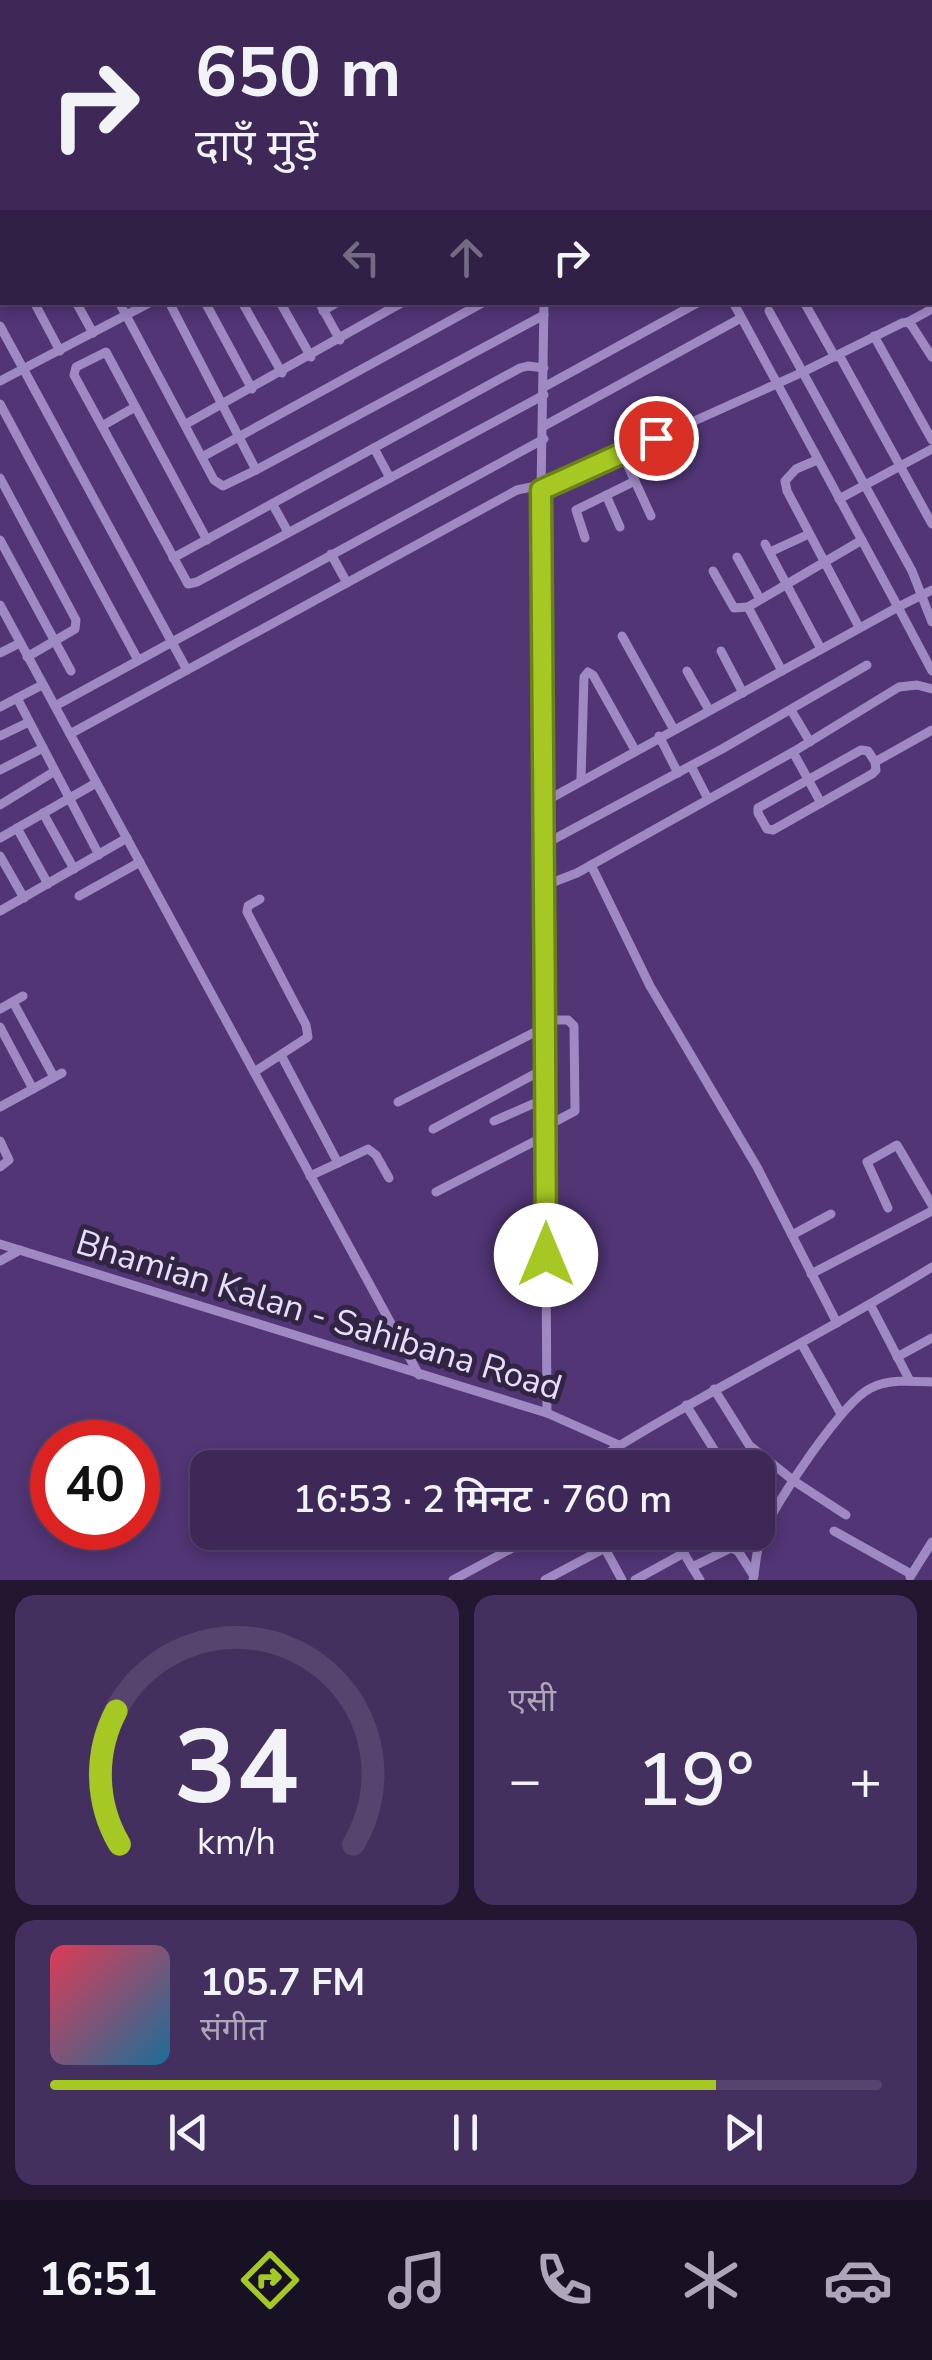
<!DOCTYPE html>
<html lang="hi">
<meta charset="utf-8">
<style>
body{margin:0;font-family:"Nunito Sans","Noto Sans Devanagari",sans-serif;background:#44305e;color:#f1f3f6;height:100vh;display:flex;flex-direction:column;font-size:38px;white-space:nowrap}
*{box-sizing:border-box;margin:0}
p{font-size:32px;color:#ada6ba}
.icon{flex:none;width:55px;height:55px;fill:none;stroke:currentColor;stroke-width:2;stroke-linecap:round;stroke-linejoin:round}
.map{position:relative;height:1580px;overflow:hidden}
.drawer{display:flex;flex-direction:column;gap:15px;padding:15px;background:#221630;flex:1}
.drawer>*{flex:none}
.guide{position:absolute;left:0px;top:0px;width:932px;height:305px;box-shadow:0 5px 15px #0003,0 0 0 2px #56446e;background:#3d2858;color:#f1f3f6;overflow:hidden}
.speed{position:absolute;left:30px;top:1420px;display:flex;gap:20px;font-size:50px;font-weight:700;text-align:center}
.speed>*{display:grid;place-content:center;width:130px;height:130px;border-radius:50%;background:#3d2858;box-shadow:0 5px 15px #0003,0 0 0 2px #56446e;line-height:1}
.speed .limit{border:15px solid #d22;background:#fff;color:#111}
.pin{position:absolute;display:grid;place-items:center;width:85px;height:85px;color:#fff;margin:-42px;border:5px solid #fff;border-radius:50%;box-shadow:0 2px 10px #0007}
.me{position:absolute;width:110px;margin:-55px;rotate:0deg;stroke-linejoin:round;filter:drop-shadow(0 0 8px #0008)}
.turn{display:flex;align-items:center;gap:35px;height:210px;padding:0 30px;font-size:45px}
.turn .icon{width:130px;height:130px;stroke-width:2.5}
.turn b{display:block;font-size:70px;line-height:85px}
.lanes{display:flex;align-items:center;height:95px;padding:0 30px;background:#0003;justify-content:center;gap:50px;direction:ltr}
.lanes .off{opacity:.35}
.big{font-size:75px;font-weight:600;line-height:1.1}
.drawer .card{flex:1;display:flex;flex-direction:column;justify-content:center;gap:15px;min-width:0;padding:0 35px;border-radius:20px;background:#44305e}
.drawer .dial{align-items:center;gap:0}
.dial svg{height:260px;overflow:visible;fill:none;stroke:#56446e;stroke-width:7;stroke-linecap:round;text-anchor:middle}
.dial text{fill:#f1f3f6;stroke:none}
.song{display:flex;align-items:center;gap:30px}
.cover{width:120px;height:120px;border-radius:15px;background:linear-gradient(135deg,hsl(350 70% 55%),hsl(200 70% 35%))}
.played{height:10px;border-radius:5px;background:linear-gradient(90deg,#a5c823 80%,#56446e 80%)}
.keys{display:flex;justify-content:space-around;direction:ltr}
.heat{display:flex;justify-content:space-between;align-items:center;font-size:55px;direction:ltr}
.drawer .tiles{flex:1;display:grid;gap:15px;grid-template-columns:1fr 1fr}
.card:last-child{grid-column:span 2}
.trip{position:absolute;left:190px;top:1450px;width:585px;height:100px;border-radius:20px;background:#3d2858;box-shadow:0 5px 15px #0003,0 0 0 2px #56446e;font-weight:600;line-height:100px;text-align:center}
.tab-bar{display:flex;height:160px;justify-content:space-around;align-items:center;background:#181023;color:#ada6ba}
.tab-bar .icon{width:70px;height:70px}
.tab-bar .on{color:#a5c823}
.tab-bar b{font-size:45px;color:#f1f3f6}
.map>svg:first-child{display:block}
.lines{fill:none;stroke-linecap:round;stroke-linejoin:round}
.minor{stroke:#9f89c3;stroke-width:9}
.route-casing{stroke:#6b8217;stroke-width:25}
.route{stroke:#a5c823;stroke-width:18}
.labels{text-anchor:middle;dominant-baseline:central;stroke-width:10;stroke-linejoin:round;paint-order:stroke}
.street-label{font-size:35px;fill:#e9ddfc;stroke:#312543}
</style>
<div class="map">
<svg width="932" height="1580" viewBox="0 0 932 1580">
<rect width="100%" height="100%" fill="#513575"/>
<g class="lines">
<!-- minor -->
<g class="minor">
<polyline points="4,0 6,2"/>
<polyline points="55,0 56,2"/>
<polyline points="202,0 203,2"/>
<polyline points="76,2 80,0"/>
<polyline points="180,2 184,0"/>
<polyline points="270,2 275,0"/>
<polyline points="362,2 367,0"/>
<polyline points="545,2 545,0"/>
<polyline points="0,37 2,36"/>
<polyline points="0,83 2,87"/>
<polyline points="0,163 2,168"/>
<polyline points="0,213 2,211"/>
<polyline points="0,238 2,243"/>
<polyline points="34,302 60,351"/>
<polyline points="76,302 93,333"/>
<polyline points="119,302 214,480 223,486 256,470"/>
<polyline points="169,302 256,470 544,315"/>
<polyline points="205,302 252,389"/>
<polyline points="242,302 282,373"/>
<polyline points="280,302 311,357"/>
<polyline points="319,302 340,340"/>
<polyline points="544,302 541,490 547,1413"/>
<polyline points="733,302 898,607 932,590"/>
<polyline points="804,302 835,357"/>
<polyline points="323,311 338,302"/>
<polyline points="769,311 912,571 932,622"/>
<polyline points="908,322 932,309"/>
<polyline points="0,326 187,670"/>
<polyline points="874,336 932,440"/>
<polyline points="839,355 932,524"/>
<polyline points="0,381 151,302"/>
<polyline points="544,387 699,302"/>
<polyline points="0,404 138,660"/>
<polyline points="186,424 403,302"/>
<polyline points="102,426 135,407"/>
<polyline points="544,426 741,318"/>
<polyline points="374,448 390,478"/>
<polyline points="622,453 651,516"/>
<polyline points="202,457 484,302"/>
<polyline points="817,460 796,469 785,481 787,491 859,627"/>
<polyline points="0,478 76,620 75,629 27,657"/>
<polyline points="541,490 803,372 902,323 908,322 912,326 932,357"/>
<polyline points="606,495 620,527"/>
<polyline points="839,499 932,449"/>
<polyline points="273,505 288,532"/>
<polyline points="585,538 576,510 635,481"/>
<polyline points="0,540 71,671"/>
<polyline points="207,540 106,352 76,367 74,375 188,584 197,582 544,395"/>
<polyline points="765,544 821,649"/>
<polyline points="770,552 809,534"/>
<polyline points="331,554 347,583"/>
<polyline points="737,557 760,599"/>
<polyline points="173,558 520,368 528,366 544,368"/>
<polyline points="713,571 734,608 748,607"/>
<polyline points="0,605 70,734 517,490 541,485"/>
<polyline points="622,636 673,728"/>
<polyline points="721,651 743,693"/>
<polyline points="0,653 20,643"/>
<polyline points="687,671 709,710"/>
<polyline points="782,671 748,607 862,540"/>
<polyline points="17,698 99,855"/>
<polyline points="55,706 544,439"/>
<polyline points="0,707 42,685"/>
<polyline points="791,710 810,742"/>
<polyline points="70,734 419,1375"/>
<polyline points="0,736 29,722"/>
<polyline points="659,736 678,773"/>
<polyline points="793,752 821,803"/>
<polyline points="875,762 868,751 861,750 758,808 758,813 767,829 773,830 872,774 876,770 875,762 932,730"/>
<polyline points="691,766 708,799"/>
<polyline points="0,770 43,748"/>
<polyline points="581,779 584,677 588,672 593,675 635,750"/>
<polyline points="544,802 898,607 932,671"/>
<polyline points="0,805 55,771"/>
<polyline points="43,813 74,869"/>
<polyline points="17,828 48,884"/>
<polyline points="0,838 96,783"/>
<polyline points="545,844 722,749 867,665"/>
<polyline points="0,856 24,898"/>
<polyline points="591,865 650,986 757,1167 837,1323"/>
<polyline points="546,885 577,873 793,752 899,687 917,685 932,689"/>
<polyline points="79,896 140,862"/>
<polyline points="0,911 127,838"/>
<polyline points="13,1002 54,1077"/>
<polyline points="0,1009 23,996"/>
<polyline points="543,1020 568,1020 574,1026 575,1111 545,1127"/>
<polyline points="0,1027 33,1089"/>
<polyline points="281,1055 338,1163"/>
<polyline points="254,1072 308,1037 306,1025 247,912 248,906 260,899"/>
<polyline points="398,1102 543,1028"/>
<polyline points="0,1107 62,1073"/>
<polyline points="494,1121 544,1099"/>
<polyline points="433,1129 544,1069"/>
<polyline points="0,1141 9,1160 0,1167"/>
<polyline points="310,1176 368,1149 376,1155 389,1178"/>
<polyline points="436,1192 545,1136"/>
<polyline points="888,1208 867,1162 897,1145 932,1205"/>
<polyline points="792,1235 831,1214"/>
<polyline points="0,1244 547,1413 619,1445"/>
<polyline points="0,1261 20,1250"/>
<polyline points="811,1274 932,1211"/>
<polyline points="871,1306 910,1381"/>
<polyline points="801,1343 841,1414"/>
<polyline points="897,1357 932,1338"/>
<polyline points="714,1389 749,1445 794,1481 846,1515"/>
<polyline points="686,1405 718,1456"/>
<polyline points="616,1446 630,1468"/>
<path d="M 584,1468 C 697,1395 818,1338 932,1267"/>
<polyline points="834,1531 911,1574"/>
<polyline points="596,1532 622,1580"/>
<polyline points="671,1532 700,1580"/>
<polyline points="427,1544 449,1532"/>
<polyline points="692,1567 731,1548 738,1551 754,1576"/>
<polyline points="910,1577 932,1542"/>
<polyline points="453,1580 542,1532"/>
<polyline points="545,1580 605,1548"/>
<polyline points="635,1580 684,1553"/>
<path d="M 753,1580 C 756,1566 756,1548 762,1535 C 774,1504 843,1401 871,1388 C 889,1379 913,1381 932,1382"/>
</g>
</g>
<g class="lines">
<!-- route casing -->
<g class="route-casing">
<path id="route" d="M 546,1255 C 544,1000 545,745 541,490 L 656,438"/>
</g>
<!-- route -->
<use href="#route" class="route"/>
</g>
<g class="labels">
<!-- street labels -->
<g class="street-label">
<text transform="translate(319 1315) rotate(17)">Bhamian Kalan - Sahibana Road</text>
</g>
</g>
</svg>
<div class="speed"><div class="limit">40</div></div>
<div class="pin" style="left:656px;top:438px;background:#d93025"><svg class="icon" aria-label="arrive" viewBox="0 0 24 24"><path d="M6 21V4h12l-3 4 3 4H6"/></svg></div>
<svg class="me" style="left:546px;top:1255px" viewBox="-20 -20 40 40"><circle r="19" fill="#fff"/><path d="M0-13L10 11 0 6-10 11z" fill="#a5c823"/></svg>
<div class="trip">16:53 · 2 मिनट · 760 m</div>
<div class="guide">
<div class="turn"><svg class="icon" aria-label="right" viewBox="0 0 24 24"><path d="M7 20v-9h11M14 6l5 5-5 5"/></svg><div><b>650 m</b>दाएँ मुड़ें</div></div>
<div class="lanes"><svg class="icon off" aria-label="left" viewBox="0 0 24 24"><path d="M17 20v-9H6M10 6l-5 5 5 5"/></svg><svg class="icon off" aria-label="ahead" viewBox="0 0 24 24"><path d="M12 20V5M6 11l6-6 6 6"/></svg><svg class="icon" aria-label="right" viewBox="0 0 24 24"><path d="M7 20v-9h11M14 6l5 5-5 5"/></svg></div>
</div>
</div>
<section class="drawer">
<div class="tiles">
<div class="card dial"><svg viewBox="0 0 100 80">
<path d="M14 69A42 42 0 1 1 86 69"/>
<path d="M14 69A42 42 0 0 1 13 28" stroke="#a5c823"/>
<text x="50" y="56" font-size="32" font-weight="700">34</text>
<text x="50" y="72" font-size="11">km/h</text>
</svg></div>
<div class="card"><p>एसी</p>
<div class="heat"><a>−</a><b class="big">19°</b><a>+</a></div>
</div>
<div class="card">
<div class="song"><i class="cover"></i><div><b>105.7 FM</b><p>संगीत</p></div></div>
<div class="played"></div>
<div class="keys"><svg class="icon" aria-label="previous" viewBox="0 0 24 24"><path d="M18 5L8 12l10 7zM5 5v14"/></svg><svg class="icon" aria-label="pause" viewBox="0 0 24 24"><path d="M8 5v14M16 5v14"/></svg><svg class="icon" aria-label="next" viewBox="0 0 24 24"><path d="M6 5l10 7-10 7zM19 5v14"/></svg></div>
</div>
</div>
</section>
<nav class="tab-bar">
<b>16:51</b>
<svg class="icon on" aria-label="directions" viewBox="0 0 24 24"><path d="M12 3l9 9-9 9-9-9zM9 14v-3h6M13 9l2 2-2 2"/></svg>
<svg class="icon" aria-label="music" viewBox="0 0 24 24"><path d="M9 18V5l10-2v13"/><circle cx="6" cy="18" r="3"/><circle cx="16" cy="16" r="3"/></svg>
<svg class="icon" aria-label="phone" viewBox="0 0 24 24"><path d="M5 4h4l2 5-3 2q2 4 5 5l2-3 5 2v4C11 20 4 13 5 4z"/></svg>
<svg class="icon" aria-label="climate" viewBox="0 0 24 24"><path d="M12 3v18M4 7l16 10M4 17L20 7"/></svg>
<svg class="icon" aria-label="car" viewBox="0 0 24 24"><path d="M5 17H2v-5l4-1 3-4h7l3 4 3 1v5h-3M9 17h6M6 11h13"/><circle cx="7" cy="17" r="2"/><circle cx="17" cy="17" r="2"/></svg>
</nav>
